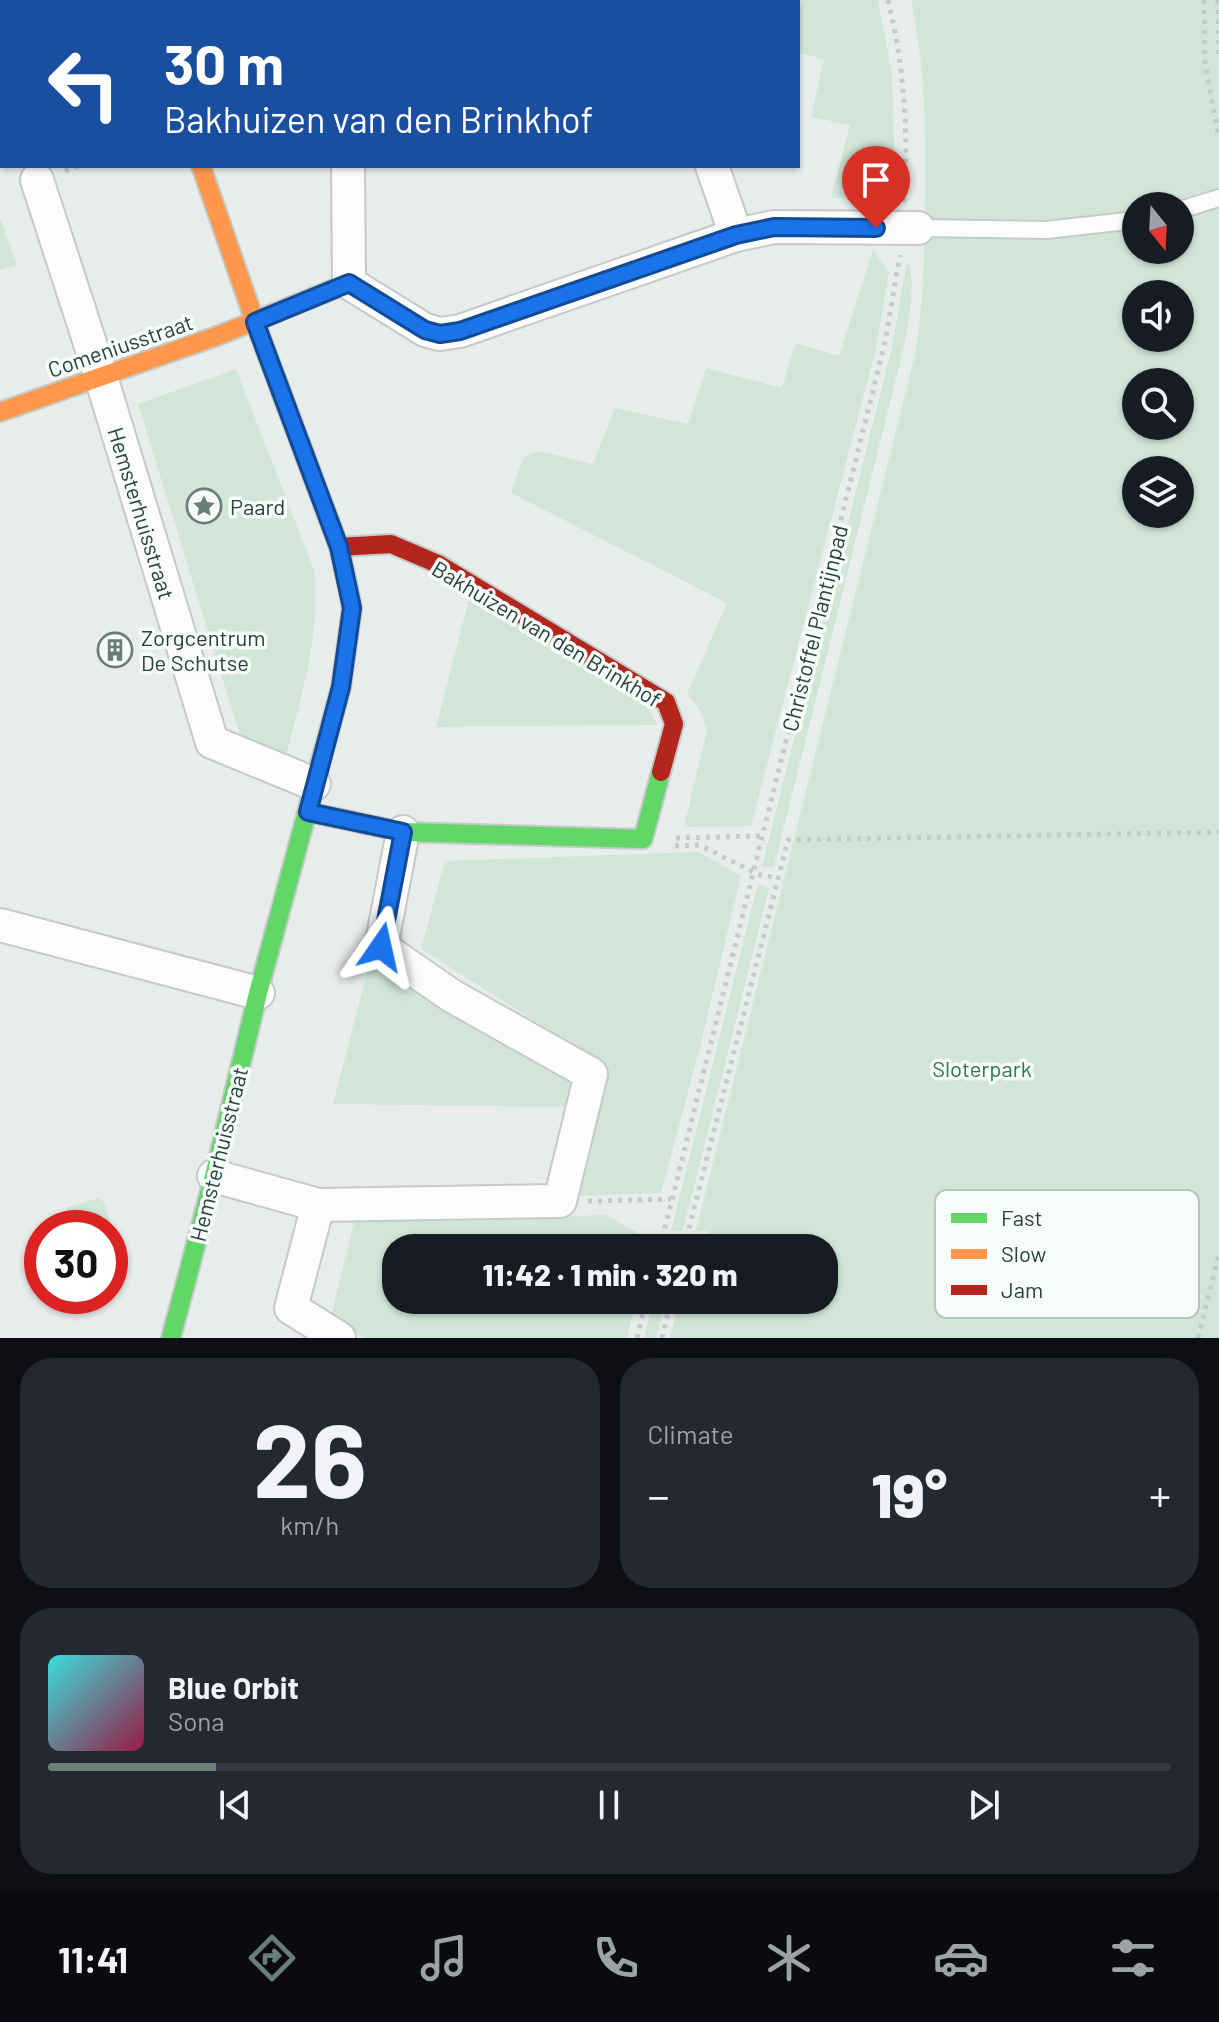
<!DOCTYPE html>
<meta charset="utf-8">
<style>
body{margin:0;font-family:Barlow,sans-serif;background:#242831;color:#f1f3f6;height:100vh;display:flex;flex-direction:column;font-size:30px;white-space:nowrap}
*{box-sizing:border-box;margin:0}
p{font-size:26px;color:#9ea1a6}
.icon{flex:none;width:44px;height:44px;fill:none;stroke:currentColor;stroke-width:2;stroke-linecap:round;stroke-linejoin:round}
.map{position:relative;height:1338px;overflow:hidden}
.side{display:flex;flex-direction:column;gap:20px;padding:20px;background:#0d0f14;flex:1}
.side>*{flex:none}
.banner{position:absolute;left:0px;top:0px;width:800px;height:168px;box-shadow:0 2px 6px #0004;background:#1a4fa0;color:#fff;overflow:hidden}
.needle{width:52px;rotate:162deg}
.fabs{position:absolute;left:1122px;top:192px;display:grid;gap:16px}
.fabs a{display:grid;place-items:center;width:72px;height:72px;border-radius:50%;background:#171b24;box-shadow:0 2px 6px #0004;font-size:40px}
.speed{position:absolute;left:24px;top:1210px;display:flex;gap:16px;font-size:40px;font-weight:700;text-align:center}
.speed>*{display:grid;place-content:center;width:104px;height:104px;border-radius:50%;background:#171b24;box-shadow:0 2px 6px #0004;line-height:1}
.speed .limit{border:12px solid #d22;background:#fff;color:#111}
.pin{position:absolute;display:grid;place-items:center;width:68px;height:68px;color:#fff;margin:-82px -34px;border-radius:50% 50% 50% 0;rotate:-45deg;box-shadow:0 0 8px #0007}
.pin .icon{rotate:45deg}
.me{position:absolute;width:88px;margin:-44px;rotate:11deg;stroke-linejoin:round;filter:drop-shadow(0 0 6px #0008)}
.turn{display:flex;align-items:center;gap:28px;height:168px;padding:0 32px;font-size:36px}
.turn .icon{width:104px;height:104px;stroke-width:2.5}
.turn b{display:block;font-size:56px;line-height:68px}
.big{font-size:60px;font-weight:800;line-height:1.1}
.side .card{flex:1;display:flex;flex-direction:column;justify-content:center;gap:12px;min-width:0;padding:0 28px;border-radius:32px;background:#242831}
.side .dial{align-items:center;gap:0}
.dial b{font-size:104px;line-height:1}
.song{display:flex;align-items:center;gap:24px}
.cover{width:96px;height:96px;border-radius:12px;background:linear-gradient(135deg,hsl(180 70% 55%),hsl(340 70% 35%))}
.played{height:8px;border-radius:4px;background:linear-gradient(90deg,#697e78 15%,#363941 15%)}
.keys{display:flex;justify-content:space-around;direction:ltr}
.heat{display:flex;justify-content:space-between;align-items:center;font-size:44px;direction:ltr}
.side .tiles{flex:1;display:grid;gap:20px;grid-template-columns:1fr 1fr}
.card:last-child{grid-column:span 2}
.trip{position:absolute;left:382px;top:1234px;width:456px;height:80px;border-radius:32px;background:#171b24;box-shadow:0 2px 6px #0004;font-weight:800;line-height:80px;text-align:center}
.tab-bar{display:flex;height:128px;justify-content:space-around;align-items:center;background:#090b0e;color:#9ea1a6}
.tab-bar .icon{width:56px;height:56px}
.tab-bar .on{color:#697e78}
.tab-bar b{font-size:36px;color:#f1f3f6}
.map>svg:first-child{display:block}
.green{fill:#d1e6d8;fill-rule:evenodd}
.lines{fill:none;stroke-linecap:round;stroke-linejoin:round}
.lane-casing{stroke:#c5cac8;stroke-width:20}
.street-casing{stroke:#c5cac8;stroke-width:36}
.fast-casing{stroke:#c3cbc8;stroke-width:22}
.slow-casing{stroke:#c3cbc8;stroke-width:22}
.jam-casing{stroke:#c3cbc8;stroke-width:22}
.path{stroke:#c3ccca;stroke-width:5;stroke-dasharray:4 6;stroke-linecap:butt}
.lane{stroke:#fcfcfc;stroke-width:16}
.street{stroke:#fcfcfc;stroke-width:32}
.fast{stroke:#63d668;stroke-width:18}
.slow{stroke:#ff974d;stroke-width:18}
.jam{stroke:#b3261e;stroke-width:18}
.route-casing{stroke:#114b97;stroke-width:20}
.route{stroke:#1a73e8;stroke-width:14}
.labels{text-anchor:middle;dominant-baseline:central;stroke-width:7;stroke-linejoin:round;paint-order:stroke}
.street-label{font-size:22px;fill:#24423a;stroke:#f7fbf9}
.poi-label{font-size:22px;fill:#24423a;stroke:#f7fbf9;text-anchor:start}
.park-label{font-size:22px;fill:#2d7a4b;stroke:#f7fbf9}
.key{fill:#f7fbf9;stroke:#b8c4c0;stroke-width:2}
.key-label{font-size:22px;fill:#24423a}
</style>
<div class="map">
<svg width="1219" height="1338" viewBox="0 0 1219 1338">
<rect width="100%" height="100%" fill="#e8edeb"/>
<!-- green -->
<g class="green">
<polygon points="794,0 878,0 892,75 896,198 831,198 850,125 811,117 824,59 798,53 798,2 793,2"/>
<path d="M 911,0 L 1219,0 L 1219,1338 L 670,1338 L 679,1300 L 824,1300 L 824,1248 L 705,1248 L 709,1231 L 696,1231 L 916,350 C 923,305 924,261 925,215 C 927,142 926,72 911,0 ZM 1136,206 L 1180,206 L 1180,250 L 1136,250 ZM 1136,294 L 1180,294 L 1180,338 L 1136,338 ZM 1136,382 L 1180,382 L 1180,426 L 1136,426 ZM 1136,470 L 1180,470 L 1180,514 L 1136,514 Z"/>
<polygon points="0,218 17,265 0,270"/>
<polygon points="873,250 889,272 876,348 751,826 684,827 707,731 701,712 687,694 727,603 511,493 523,458 538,451 593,464 615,408 688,424 706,368 782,388 795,343 839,356"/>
<path d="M 907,261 C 919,282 905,340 900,363 L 774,867 L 762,867 L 892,347 Z"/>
<path d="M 236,369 L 314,570 C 320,637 303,689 287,753 L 242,742 L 138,404 Z"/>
<polygon points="469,599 645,698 657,725 436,727"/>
<polygon points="699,852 741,876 700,1047 661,1193 578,1196 606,1066 421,949 445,861"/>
<polygon points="758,883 769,889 683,1231 671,1231"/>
<polygon points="372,953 585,1080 576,1107 333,1104"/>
<polygon points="98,1198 104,1202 110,1221 106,1226 70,1228 65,1212 67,1208"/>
<polygon points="607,1215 651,1241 649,1248 396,1248 396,1300 636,1300 627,1338 364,1338 331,1317 354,1222"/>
<polygon points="653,1300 666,1300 657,1338 644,1338"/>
</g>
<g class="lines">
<!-- lane casing -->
<g class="lane-casing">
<g id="lane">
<polyline points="1180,210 1219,198"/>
<polyline points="918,228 1046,230 1136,220"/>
</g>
</g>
<!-- street casing -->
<g class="street-casing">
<g id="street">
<polyline points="623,2 648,2"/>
<polyline points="348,166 349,283 425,330 440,334 460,331 736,235 774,227 918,228"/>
<polyline points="712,166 736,235"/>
<polyline points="37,180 101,377 212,742 314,784"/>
<polyline points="0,925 258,993"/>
<polyline points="214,1176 318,1205 560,1201 591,1074 452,996 381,947 403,832"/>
<polyline points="318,1205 291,1308 339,1338"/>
</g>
</g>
<!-- fast casing -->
<g class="fast-casing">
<g id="fast">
<polyline points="308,812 403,832 643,839 661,772"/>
<polyline points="171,1338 214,1176 258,993 341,687 352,608 347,583"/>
</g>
</g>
<!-- slow casing -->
<g class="slow-casing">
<g id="slow">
<polyline points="144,0 145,2"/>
<polyline points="201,166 255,322 339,547 347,583"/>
<polyline points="0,412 217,336 349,283"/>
</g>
</g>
<!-- jam casing -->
<g class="jam-casing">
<polyline id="jam" points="339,547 391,544 438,564 666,702 674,724 661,772"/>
</g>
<!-- path -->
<g class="path">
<path d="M 888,0 C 904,65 909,135 904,202"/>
<polyline points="1204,0 1205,63 1219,138"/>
<polyline points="1218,0 1219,59"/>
<polyline points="0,65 2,62"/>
<polyline points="0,77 2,83"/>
<polyline points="0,125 2,124"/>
<polyline points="65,171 79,166"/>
<polyline points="676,838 761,836"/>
<polyline points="675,846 699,845 760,875 778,878"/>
<polyline points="588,1201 671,1199"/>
<polyline points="662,1238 686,1242"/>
<polyline points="660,1248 885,342 900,255"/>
<polyline points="684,1248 788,840 1219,832"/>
<polyline points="637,1338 646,1300"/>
<polyline points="662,1338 671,1300"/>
<polyline points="1198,1338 1219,1254"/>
</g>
<!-- lane -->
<use href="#lane" class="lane"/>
<!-- street -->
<use href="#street" class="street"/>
<!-- fast -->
<use href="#fast" class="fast"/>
<!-- slow -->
<use href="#slow" class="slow"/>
<!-- jam -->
<use href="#jam" class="jam"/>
</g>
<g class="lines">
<!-- route casing -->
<g class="route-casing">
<polyline id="route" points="381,947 403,832 308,812 341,687 352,608 339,547 255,322 349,283 425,330 440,334 460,331 736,235 774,227 876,228"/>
</g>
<!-- route -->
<use href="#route" class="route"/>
</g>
<!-- icons -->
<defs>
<g id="sight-ring" transform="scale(1.8)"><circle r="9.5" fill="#f7fbf9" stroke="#697e78" stroke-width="1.5"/><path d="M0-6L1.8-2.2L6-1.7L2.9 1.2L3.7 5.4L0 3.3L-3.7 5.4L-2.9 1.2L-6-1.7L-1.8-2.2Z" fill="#697e78"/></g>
<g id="building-ring" transform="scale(1.8)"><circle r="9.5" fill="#f7fbf9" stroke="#697e78" stroke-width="1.5"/><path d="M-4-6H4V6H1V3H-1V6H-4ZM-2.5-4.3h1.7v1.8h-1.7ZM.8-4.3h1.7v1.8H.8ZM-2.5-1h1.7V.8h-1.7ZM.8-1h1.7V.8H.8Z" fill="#697e78"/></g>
</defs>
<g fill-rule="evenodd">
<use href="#sight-ring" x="204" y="506"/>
<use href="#building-ring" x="115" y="650"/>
</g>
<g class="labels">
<!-- street labels -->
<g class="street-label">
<text transform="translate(120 345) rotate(-19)">Comeniusstraat</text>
<text transform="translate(142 513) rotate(73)">Hemsterhuisstraat</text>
<text transform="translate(814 628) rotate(-76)">Christoffel Plantijnpad</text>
<text transform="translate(547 633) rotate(31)">Bakhuizen van den Brinkhof</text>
<text transform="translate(218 1154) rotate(-76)">Hemsterhuisstraat</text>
</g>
<!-- poi labels -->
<g class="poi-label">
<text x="230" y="506">Paard</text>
<text x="141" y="637">Zorgcentrum<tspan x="141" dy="25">De Schutse</tspan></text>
</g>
<!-- park labels -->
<g class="park-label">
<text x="982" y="1068">Sloterpark</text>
</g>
</g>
<!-- legend -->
<rect x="935" y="1190" width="264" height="128" rx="12" class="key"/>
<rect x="951" y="1213" width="36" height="10" fill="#63d668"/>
<rect x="951" y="1249" width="36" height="10" fill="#ff974d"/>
<rect x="951" y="1285" width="36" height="10" fill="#b3261e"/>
<g class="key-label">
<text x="1001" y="1226">Fast</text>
<text x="1001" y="1262">Slow</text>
<text x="1001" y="1298">Jam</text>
</g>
</svg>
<div class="fabs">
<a><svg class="needle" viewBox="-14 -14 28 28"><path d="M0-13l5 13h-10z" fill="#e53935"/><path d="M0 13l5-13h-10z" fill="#9ea1a6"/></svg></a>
<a><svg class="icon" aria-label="sound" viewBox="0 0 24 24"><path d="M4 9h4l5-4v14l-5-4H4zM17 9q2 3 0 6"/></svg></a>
<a><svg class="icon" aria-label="search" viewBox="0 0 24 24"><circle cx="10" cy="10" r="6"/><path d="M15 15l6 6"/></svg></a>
<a><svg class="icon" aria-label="layers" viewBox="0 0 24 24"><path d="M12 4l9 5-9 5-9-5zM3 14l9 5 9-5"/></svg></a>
</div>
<div class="speed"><div class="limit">30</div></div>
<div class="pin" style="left:876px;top:228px;background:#d93025"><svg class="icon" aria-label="arrive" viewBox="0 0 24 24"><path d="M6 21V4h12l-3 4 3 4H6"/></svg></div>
<svg class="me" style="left:381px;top:947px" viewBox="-20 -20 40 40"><path d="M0-17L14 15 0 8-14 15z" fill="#1a73e8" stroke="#fff" stroke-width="4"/></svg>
<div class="trip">11:42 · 1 min · 320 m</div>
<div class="banner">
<div class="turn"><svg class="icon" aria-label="left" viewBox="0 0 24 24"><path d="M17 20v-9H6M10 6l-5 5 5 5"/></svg><div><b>30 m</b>Bakhuizen van den Brinkhof</div></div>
</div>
</div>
<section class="side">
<div class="tiles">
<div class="card dial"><b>26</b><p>km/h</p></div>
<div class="card"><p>Climate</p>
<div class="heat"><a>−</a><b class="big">19°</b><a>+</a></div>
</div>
<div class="card">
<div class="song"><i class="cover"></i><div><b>Blue Orbit</b><p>Sona</p></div></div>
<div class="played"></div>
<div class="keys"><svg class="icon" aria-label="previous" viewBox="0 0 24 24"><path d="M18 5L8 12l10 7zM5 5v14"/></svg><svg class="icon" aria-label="pause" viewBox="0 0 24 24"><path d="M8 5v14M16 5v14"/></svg><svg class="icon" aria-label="next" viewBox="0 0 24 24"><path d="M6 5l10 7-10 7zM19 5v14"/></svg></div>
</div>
</div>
</section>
<nav class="tab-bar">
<b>11:41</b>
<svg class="icon on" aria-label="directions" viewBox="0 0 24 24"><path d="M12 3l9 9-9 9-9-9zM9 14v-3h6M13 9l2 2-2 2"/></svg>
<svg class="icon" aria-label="music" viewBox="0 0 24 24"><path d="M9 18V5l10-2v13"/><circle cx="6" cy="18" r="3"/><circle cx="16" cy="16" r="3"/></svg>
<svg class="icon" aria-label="phone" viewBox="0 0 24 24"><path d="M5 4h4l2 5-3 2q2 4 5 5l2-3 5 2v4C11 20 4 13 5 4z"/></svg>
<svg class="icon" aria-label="climate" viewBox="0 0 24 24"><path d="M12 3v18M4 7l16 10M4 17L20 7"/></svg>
<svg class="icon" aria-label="car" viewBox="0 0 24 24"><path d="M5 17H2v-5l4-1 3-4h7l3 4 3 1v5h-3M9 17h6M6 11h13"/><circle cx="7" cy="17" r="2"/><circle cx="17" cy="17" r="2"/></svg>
<svg class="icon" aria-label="filters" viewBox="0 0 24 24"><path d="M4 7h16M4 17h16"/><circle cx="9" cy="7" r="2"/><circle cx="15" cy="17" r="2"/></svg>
</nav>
